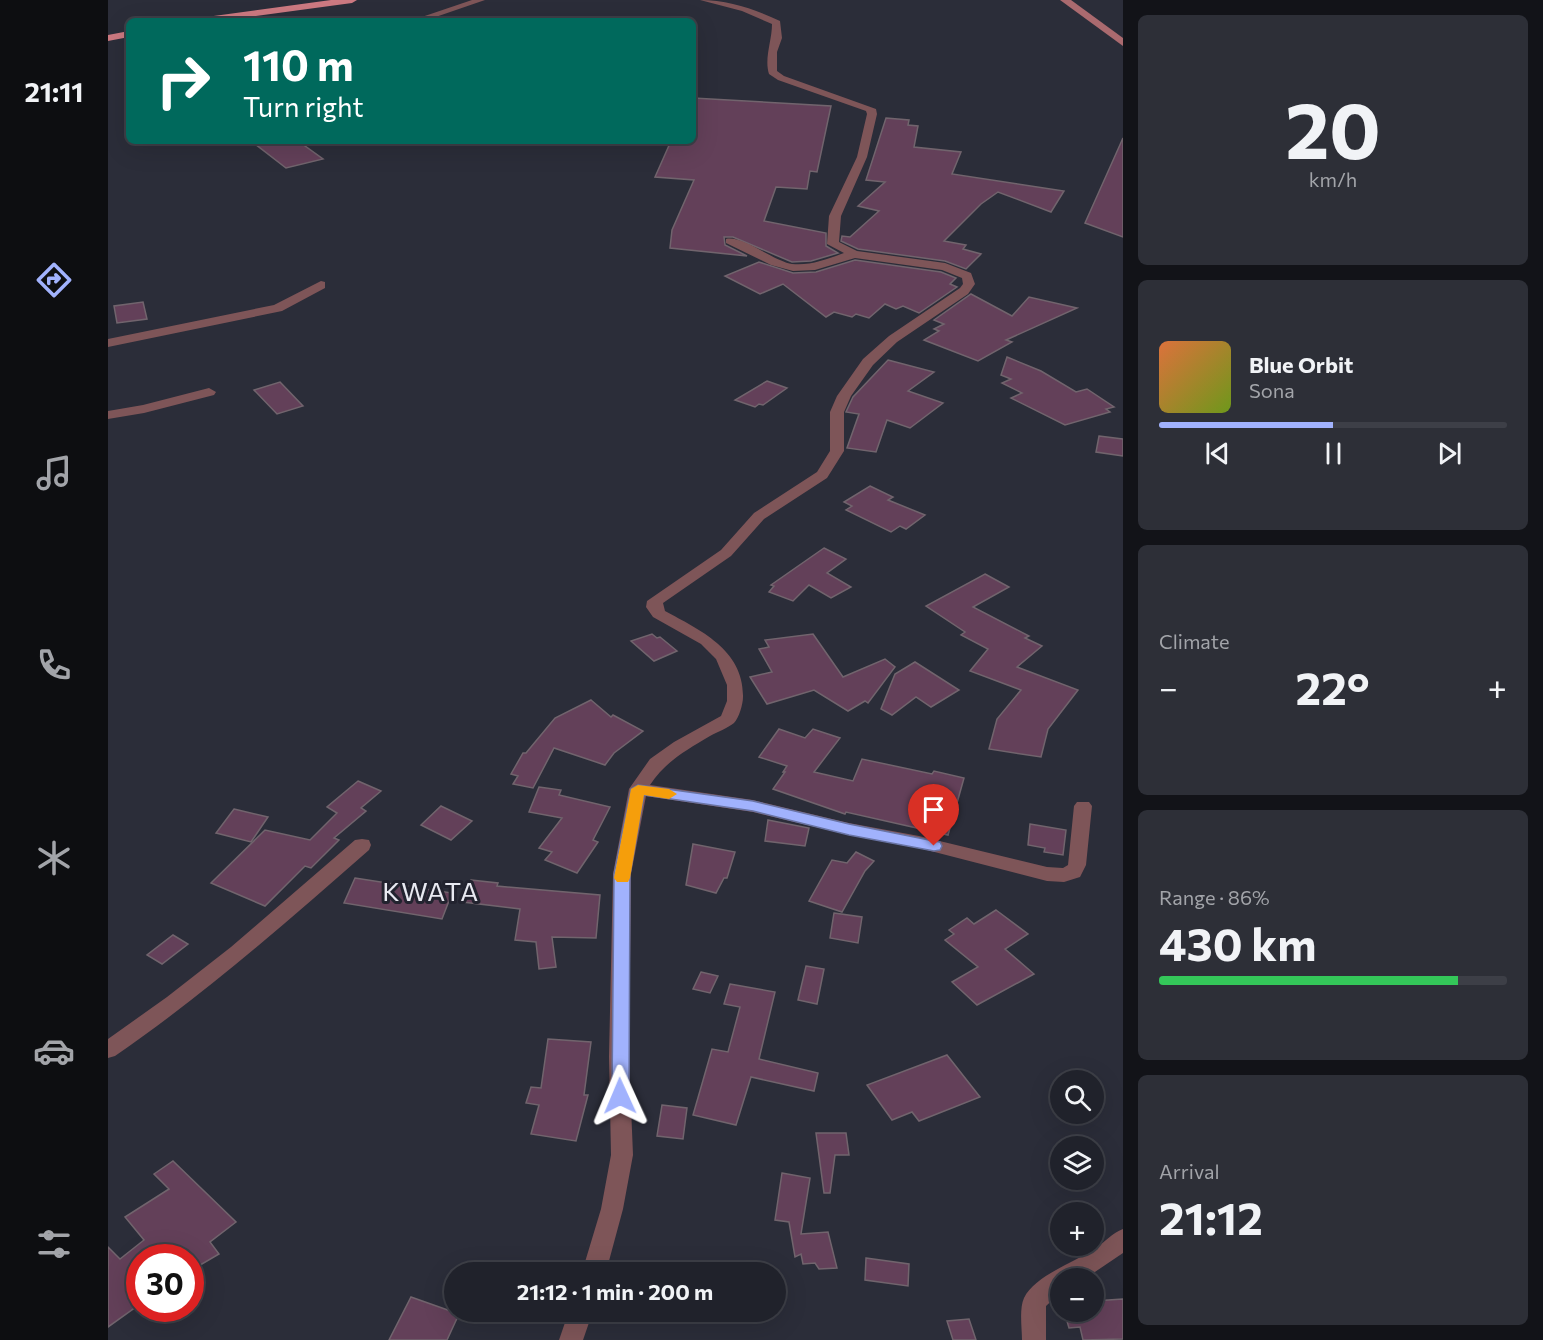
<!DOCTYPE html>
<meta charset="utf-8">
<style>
body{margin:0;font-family:Commissioner,sans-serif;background:#2d2f37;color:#f1f3f6;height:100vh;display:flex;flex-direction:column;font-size:22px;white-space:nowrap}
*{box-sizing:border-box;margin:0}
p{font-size:20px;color:#a2a4a9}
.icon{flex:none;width:33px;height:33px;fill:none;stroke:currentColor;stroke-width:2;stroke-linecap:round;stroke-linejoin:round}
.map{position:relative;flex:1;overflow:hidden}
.side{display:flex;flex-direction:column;gap:15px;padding:15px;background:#121318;width:420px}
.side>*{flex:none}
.banner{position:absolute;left:18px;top:18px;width:570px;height:126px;border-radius:9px;box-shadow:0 6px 24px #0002,0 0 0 2px #3d3f47;background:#00695c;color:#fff;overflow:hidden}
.buttons{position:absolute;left:942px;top:1070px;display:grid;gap:12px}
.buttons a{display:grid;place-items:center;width:54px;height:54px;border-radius:50%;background:#20222b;box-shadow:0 6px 24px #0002,0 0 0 2px #3d3f47;font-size:30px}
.speed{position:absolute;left:18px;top:1244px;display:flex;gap:12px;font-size:30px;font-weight:700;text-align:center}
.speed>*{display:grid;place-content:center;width:78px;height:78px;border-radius:50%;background:#20222b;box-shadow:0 6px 24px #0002,0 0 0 2px #3d3f47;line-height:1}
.speed .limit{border:9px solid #d22;background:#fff;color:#111}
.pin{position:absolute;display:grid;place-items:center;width:51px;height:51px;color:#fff;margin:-62px -26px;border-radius:50% 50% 50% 0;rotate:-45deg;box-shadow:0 0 6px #0007}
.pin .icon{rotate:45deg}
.me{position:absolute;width:66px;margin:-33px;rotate:359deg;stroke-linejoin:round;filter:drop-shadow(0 0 4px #0008)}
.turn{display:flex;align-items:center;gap:21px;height:126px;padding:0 18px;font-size:27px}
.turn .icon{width:78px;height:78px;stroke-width:2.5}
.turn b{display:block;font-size:42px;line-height:51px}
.big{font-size:45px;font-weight:700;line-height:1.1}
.side .card{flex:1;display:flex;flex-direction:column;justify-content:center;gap:9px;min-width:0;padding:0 21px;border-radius:9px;background:#2d2f37}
.side .dial{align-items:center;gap:0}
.dial b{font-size:78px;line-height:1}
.song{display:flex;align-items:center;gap:18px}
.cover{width:72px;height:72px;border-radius:9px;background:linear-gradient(135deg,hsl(20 70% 55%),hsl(80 70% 35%))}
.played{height:6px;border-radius:3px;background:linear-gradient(90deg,#a1b2fd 50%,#3d3f47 50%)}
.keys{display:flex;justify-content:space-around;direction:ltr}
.heat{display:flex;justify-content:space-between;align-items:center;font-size:33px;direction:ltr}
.charge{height:9px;border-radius:4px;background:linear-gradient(90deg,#34c759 86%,#3d3f47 0)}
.trip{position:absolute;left:336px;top:1262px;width:342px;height:60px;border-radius:30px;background:#20222b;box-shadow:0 6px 24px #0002,0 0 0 2px #3d3f47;font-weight:700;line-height:60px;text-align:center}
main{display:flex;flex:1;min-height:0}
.tabs{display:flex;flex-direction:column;width:108px;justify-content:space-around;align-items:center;background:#0d0e11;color:#a2a4a9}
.tabs .icon{width:42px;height:42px}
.tabs .active{color:#a1b2fd}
.tabs b{font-size:27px;color:#f1f3f6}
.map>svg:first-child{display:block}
.building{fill:#634059;stroke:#71646d;stroke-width:1.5}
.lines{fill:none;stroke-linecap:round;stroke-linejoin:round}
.street{fill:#7e5558;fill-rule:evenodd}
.secondary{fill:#aa6a6f;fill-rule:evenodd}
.primary{fill:#cc7981;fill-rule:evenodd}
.route{fill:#a1b2fd;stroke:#6974a4;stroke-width:1.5}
.slow{fill:#f59e0b}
.labels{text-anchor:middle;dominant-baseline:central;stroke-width:6;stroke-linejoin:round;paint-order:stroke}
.quarter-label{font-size:26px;letter-spacing:1.5px;fill:#e8e9f1;stroke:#22232f}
</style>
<main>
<nav class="tabs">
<b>21:11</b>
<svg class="icon active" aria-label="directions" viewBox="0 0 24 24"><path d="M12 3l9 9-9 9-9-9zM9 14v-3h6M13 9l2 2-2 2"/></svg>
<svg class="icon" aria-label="music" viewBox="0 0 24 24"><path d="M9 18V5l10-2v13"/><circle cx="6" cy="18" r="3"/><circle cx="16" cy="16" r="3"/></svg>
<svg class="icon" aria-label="phone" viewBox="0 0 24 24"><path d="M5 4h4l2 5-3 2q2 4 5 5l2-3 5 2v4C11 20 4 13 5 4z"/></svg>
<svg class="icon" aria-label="climate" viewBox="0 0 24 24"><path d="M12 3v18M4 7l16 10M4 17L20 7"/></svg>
<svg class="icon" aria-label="car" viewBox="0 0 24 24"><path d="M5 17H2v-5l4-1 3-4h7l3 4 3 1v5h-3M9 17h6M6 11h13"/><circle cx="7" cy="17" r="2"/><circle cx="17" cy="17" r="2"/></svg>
<svg class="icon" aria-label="filters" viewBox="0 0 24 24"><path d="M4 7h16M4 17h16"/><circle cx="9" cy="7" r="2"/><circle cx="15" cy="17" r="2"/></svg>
</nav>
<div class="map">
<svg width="1015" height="1340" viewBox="0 0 1015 1340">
<rect width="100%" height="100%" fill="#2b2d39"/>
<!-- building -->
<g class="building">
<polygon points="585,98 723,106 709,172 702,171 699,189 668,187 656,221 718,233 718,246 730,253 703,261 684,262 625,237 616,237 617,245 639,256 562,248 564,230 586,180 547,177 563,141 585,141"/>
<polygon points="778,118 801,120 800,125 810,126 806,147 853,152 844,174 956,191 943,212 890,192 873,204 836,241 858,245 855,249 873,254 858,269 837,261 750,249 733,241 734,236 742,237 771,211 750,206 777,182 758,180"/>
<polygon points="1015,138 1015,237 977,223"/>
<polygon points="143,141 190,141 215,159 178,168"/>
<polygon points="747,260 833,272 848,278 842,284 849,287 811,313 795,306 788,309 777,304 761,318 748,314 744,317 726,312 718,317 675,284 652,294 617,276 651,262 685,273 708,272"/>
<polygon points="863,294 904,316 921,297 969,308 898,340 904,342 870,361 816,340 831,331 826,329 836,324 826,320"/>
<polygon points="35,302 39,319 9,323 6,306"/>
<polygon points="899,357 933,371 968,392 979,389 1006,407 998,409 1002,412 957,425 903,398 914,393 894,383 903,379 893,375"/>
<polygon points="780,360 826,372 800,391 835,403 802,428 779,420 768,452 739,448 751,414 738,412 745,397"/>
<polygon points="659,381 679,388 655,405 651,404 647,407 627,400"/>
<polygon points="172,382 195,406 169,414 146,390"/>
<polygon points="991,436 1015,439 1015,456 988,452"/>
<polygon points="762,486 785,497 780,500 817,515 798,529 792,526 783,532 738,510 744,506 736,502"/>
<polygon points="716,548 738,559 719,573 743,587 723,598 701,585 685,601 661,592 666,586 663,585"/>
<polygon points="877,574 901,587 865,607 921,636 917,638 934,646 909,667 970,690 940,729 933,757 881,749 889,719 913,690 862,671 880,649 853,635 857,632 818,606"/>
<polygon points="544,634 549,638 552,637 569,651 546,661 523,641"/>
<polygon points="705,634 735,677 777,659 787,667 760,703 757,701 740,711 706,690 659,704 642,677 664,672 651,649 661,647 657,640"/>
<polygon points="807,662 851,690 823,707 808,697 784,715 773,709 787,674"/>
<polygon points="483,700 503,717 505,715 535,731 506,753 497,765 446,748 425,788 405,784 410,776 403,774 415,753 418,753 447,718"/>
<polygon points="671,729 697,738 705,729 732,738 706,772 745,781 754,759 824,774 826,771 856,778 840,835 738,812 737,814 665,789 677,772 675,772 679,766 651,757"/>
<polygon points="250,781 273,791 253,808 258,811 226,838 231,840 203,868 197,866 157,906 103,883 157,830 202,840 229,813 219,807"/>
<polygon points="431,787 453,790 451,795 502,807 485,840 490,842 469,873 437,860 444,852 431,848 454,818 421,812"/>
<polygon points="333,806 364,821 343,840 313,825"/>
<polygon points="126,809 160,817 143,842 108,833"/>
<polygon points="660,820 701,828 697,846 657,841"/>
<polygon points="922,824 958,830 955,855 936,852 937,848 920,845"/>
<polygon points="585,844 627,852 619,878 616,878 608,893 578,885"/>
<polygon points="748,852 766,861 757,871 734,912 701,901 724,860 739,863"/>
<polygon points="247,878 344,893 334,919 236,903"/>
<polygon points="363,880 390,883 389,886 492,895 488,938 444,937 448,967 431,969 428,942 407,940 412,909 355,902"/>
<polygon points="888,910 920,934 897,949 926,974 869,1005 844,982 870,967 837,940 846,934 841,930 859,918 866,924"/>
<polygon points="726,913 754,917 750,943 722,938"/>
<polygon points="65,935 80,944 54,964 39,955"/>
<polygon points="698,966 716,969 709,1004 690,1000"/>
<polygon points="593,972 610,976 602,993 585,989"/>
<polygon points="622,984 667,992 651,1059 710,1073 706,1091 643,1077 628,1125 585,1115 604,1049 620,1052 632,1007 616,1004"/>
<polygon points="440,1039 483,1042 476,1095 480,1095 468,1141 423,1134 431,1105 418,1103 423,1087 433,1088"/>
<polygon points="839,1055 872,1097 811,1121 804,1112 784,1120 759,1085"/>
<polygon points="554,1105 579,1108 575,1139 549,1136"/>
<polygon points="708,1133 738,1133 741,1155 727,1155 722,1193 716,1193"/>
<polygon points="65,1161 128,1222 102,1242 111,1254 82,1271 82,1257 32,1257 32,1304 0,1327 0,1247 12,1259 36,1240 17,1217 61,1189 46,1174"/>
<polygon points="674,1173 702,1178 693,1234 720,1232 729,1268 711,1269 707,1263 695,1264 693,1254 687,1257 681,1222 667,1220"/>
<polygon points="758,1258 801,1264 800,1286 757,1280"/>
<polygon points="303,1297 351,1314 339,1340 281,1340"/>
<polygon points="1015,1299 1015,1339 975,1340 972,1327 961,1328 956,1311 986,1311 986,1301"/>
<polygon points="861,1319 868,1340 845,1340 839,1321"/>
</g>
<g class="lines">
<!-- street -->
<g class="street">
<polygon points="364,0 377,0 316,21 302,21"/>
<path d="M 592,0 C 621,0 646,9 672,21 L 674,38 L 669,52 L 669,71 L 676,76 L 768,109 L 769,114 L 759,157 L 733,216 L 731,242 L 749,251 L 837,263 L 863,273 L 867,284 L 860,294 L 789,342 L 765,365 L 743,396 L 736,412 L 736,451 L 719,478 L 656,519 L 623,556 L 555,603 L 557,611 C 592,630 636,650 635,697 C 635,704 631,718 626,723 C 620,728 609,732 602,736 C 577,751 558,761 542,785 L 645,800 L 741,823 L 811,836 L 939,867 L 955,868 L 960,865 L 966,806 L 969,802 L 981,802 L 984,806 L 978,865 L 972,877 L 956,882 L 939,881 L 811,848 L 741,835 L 645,812 L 538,796 L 523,874 L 521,1057 L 525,1155 L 515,1209 L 498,1272 L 474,1272 L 493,1209 L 503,1155 L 501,1057 L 505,874 L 521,789 L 542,759 L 566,742 L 613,716 L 619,701 L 619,685 L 608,659 L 593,644 L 545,617 L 538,607 L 539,601 L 613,550 L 646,513 L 709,472 L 722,451 L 722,412 L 729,396 L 755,359 L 781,336 L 852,288 L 855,284 L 854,278 L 834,270 L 747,258 L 707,270 L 685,271 L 663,265 L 618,243 L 618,239 C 635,235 665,261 684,264 C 702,266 719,259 736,253 L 719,244 L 721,216 L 749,157 L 759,114 L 758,111 L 670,80 L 661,74 C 656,58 664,41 664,24 L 634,11 Z"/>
<polygon points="213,281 217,282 217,288 174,311 0,347 0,339 166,305"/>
<polygon points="101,388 108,392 106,395 36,413 0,419 0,411 35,405"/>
<path d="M 254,839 L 261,840 L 263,845 L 261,850 C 179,922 97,994 7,1056 L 0,1058 L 0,1039 L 59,997 L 123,947 L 247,840 Z"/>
<path d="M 1015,1229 L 1015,1253 L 978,1278 L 952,1278 L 952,1293 L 938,1306 L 938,1340 L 914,1340 C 914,1328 911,1309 916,1298 C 927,1275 968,1262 988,1248 C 998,1241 1004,1233 1015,1229 Z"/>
<polygon points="461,1311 485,1311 475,1340 451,1340"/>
</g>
<!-- secondary -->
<polygon class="secondary" points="952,0 963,0 1015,38 1015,46"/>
<!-- primary -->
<g class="primary">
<polygon points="223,0 249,0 244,3 112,21 86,21 91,18"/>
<polygon points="21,31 21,37 0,41 0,35"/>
</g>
</g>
<!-- route -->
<polygon class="route" points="530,785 645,801 741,824 826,841 832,842 834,846 832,850 826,851 741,835 645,811 536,795 522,874 521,1096 519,1101 512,1103 506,1101 504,1096 506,874 523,789"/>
<!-- slow -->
<polygon class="slow" points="530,785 561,789 569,794 561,799 536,795 522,878 520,882 509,882 506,878 523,789"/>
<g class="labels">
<!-- quarter labels -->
<g class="quarter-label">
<text x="323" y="890">KWATA</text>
</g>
</g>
</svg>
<div class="buttons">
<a><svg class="icon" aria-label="search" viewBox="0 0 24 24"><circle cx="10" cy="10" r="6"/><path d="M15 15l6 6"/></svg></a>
<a><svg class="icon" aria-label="layers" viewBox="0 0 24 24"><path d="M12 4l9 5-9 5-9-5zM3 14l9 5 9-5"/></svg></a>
<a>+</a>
<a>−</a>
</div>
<div class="speed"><div class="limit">30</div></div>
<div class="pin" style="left:826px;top:846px;background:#d93025"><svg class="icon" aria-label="arrive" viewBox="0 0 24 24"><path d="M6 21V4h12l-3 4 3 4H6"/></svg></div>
<svg class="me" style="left:512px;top:1096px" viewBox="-20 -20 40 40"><path d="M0-17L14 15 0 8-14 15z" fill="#a1b2fd" stroke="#fff" stroke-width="4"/></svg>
<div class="trip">21:12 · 1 min · 200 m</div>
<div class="banner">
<div class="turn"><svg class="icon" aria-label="right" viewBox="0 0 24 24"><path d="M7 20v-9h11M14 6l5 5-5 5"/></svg><div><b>110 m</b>Turn right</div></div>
</div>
</div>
<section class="side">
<div class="card dial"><b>20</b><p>km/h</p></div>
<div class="card">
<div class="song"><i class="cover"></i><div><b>Blue Orbit</b><p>Sona</p></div></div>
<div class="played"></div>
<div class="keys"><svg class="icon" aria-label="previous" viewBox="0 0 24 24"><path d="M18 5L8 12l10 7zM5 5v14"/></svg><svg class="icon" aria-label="pause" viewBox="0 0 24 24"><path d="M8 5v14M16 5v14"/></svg><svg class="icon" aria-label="next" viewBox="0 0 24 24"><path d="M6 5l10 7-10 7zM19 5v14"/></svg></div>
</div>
<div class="card"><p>Climate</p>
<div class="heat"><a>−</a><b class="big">22°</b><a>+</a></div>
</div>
<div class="card"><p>Range · 86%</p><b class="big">430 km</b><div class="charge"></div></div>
<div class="card"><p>Arrival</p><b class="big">21:12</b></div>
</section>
</main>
